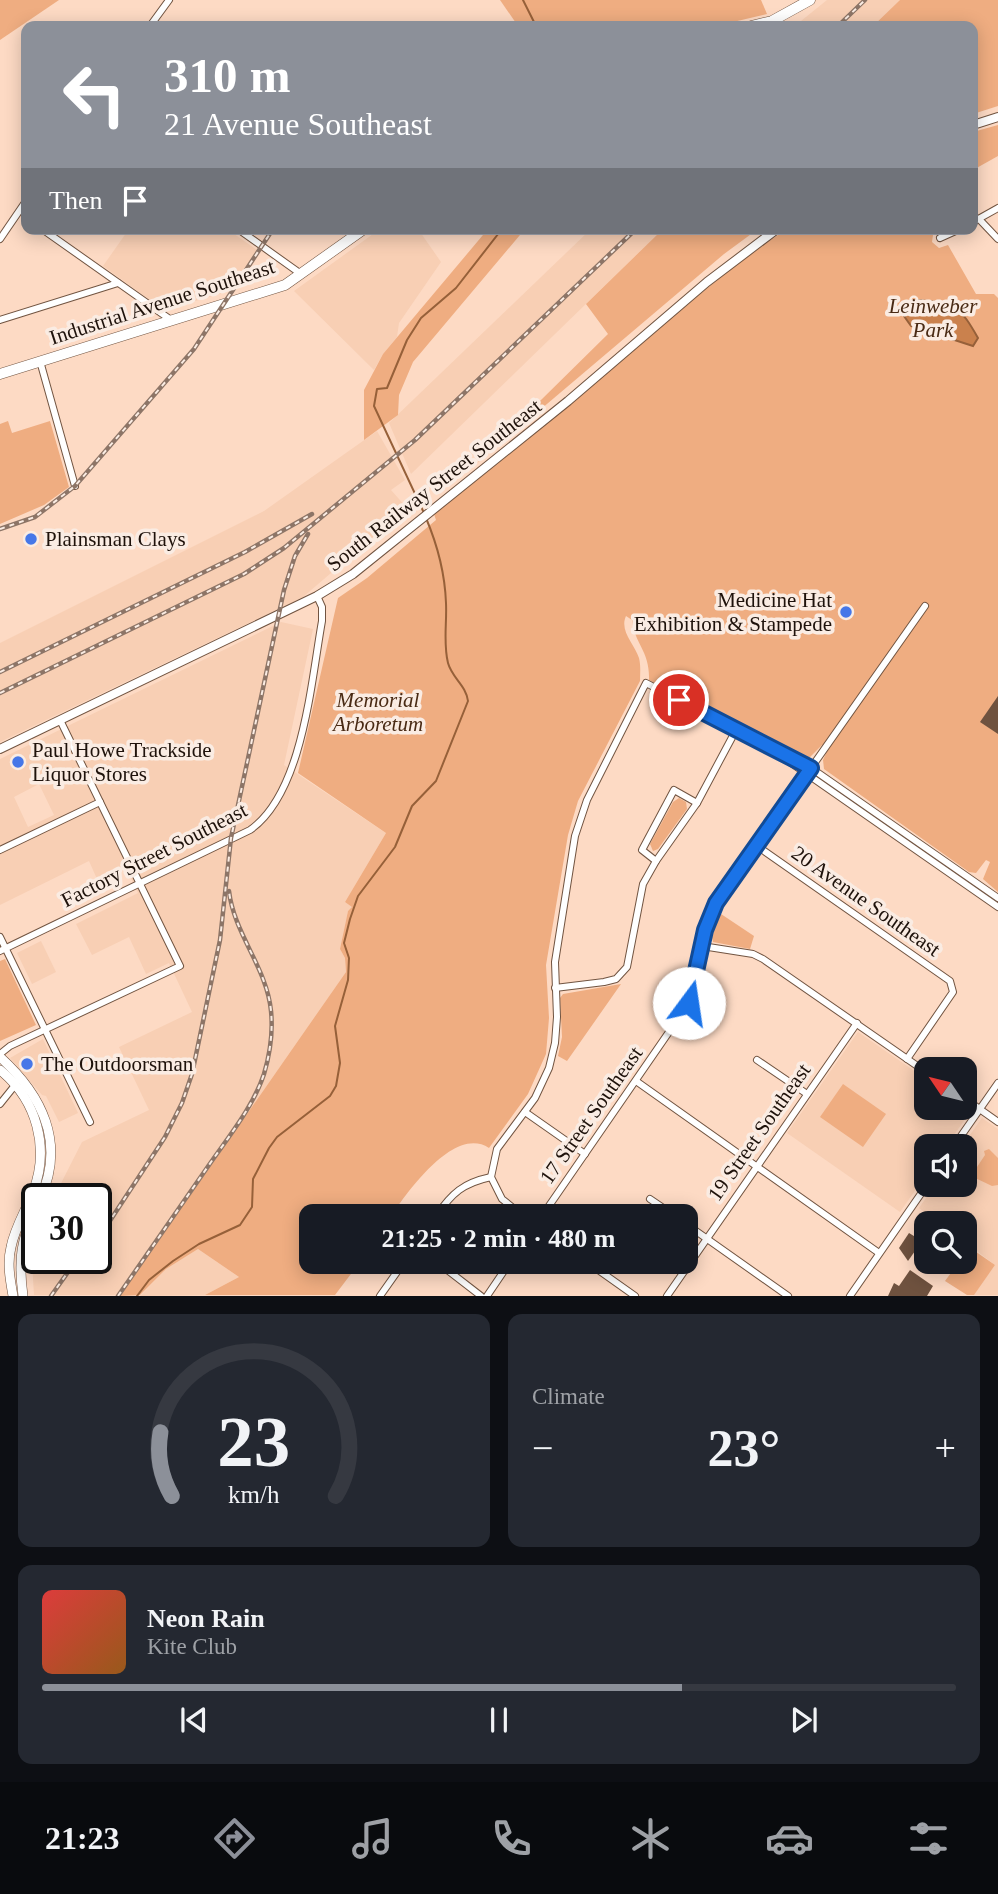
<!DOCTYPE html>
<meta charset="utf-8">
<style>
body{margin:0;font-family:Georgia,serif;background:#242831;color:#f1f3f6;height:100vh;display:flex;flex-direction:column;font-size:26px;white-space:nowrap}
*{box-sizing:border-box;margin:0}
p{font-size:23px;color:#9ea1a6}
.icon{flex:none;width:38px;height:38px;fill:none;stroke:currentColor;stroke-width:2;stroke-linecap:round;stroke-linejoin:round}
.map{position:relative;height:1296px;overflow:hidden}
.drawer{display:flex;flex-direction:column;gap:18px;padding:18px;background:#0d0f14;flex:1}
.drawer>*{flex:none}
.guide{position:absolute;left:21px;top:21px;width:957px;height:214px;border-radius:14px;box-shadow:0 4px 18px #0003;background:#8c9099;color:#fff;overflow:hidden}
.needle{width:46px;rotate:305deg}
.controls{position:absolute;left:914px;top:1057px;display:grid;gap:14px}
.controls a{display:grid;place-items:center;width:63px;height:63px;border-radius:14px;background:#171b24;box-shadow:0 4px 18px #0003;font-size:35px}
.speed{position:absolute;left:21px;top:1183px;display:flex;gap:14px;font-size:35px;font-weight:700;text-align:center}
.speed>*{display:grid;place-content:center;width:91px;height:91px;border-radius:50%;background:#171b24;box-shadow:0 4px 18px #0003;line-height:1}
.speed .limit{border:4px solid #111;border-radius:10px;background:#fff;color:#111}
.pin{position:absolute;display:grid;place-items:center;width:60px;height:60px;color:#fff;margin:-30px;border:4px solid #fff;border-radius:50%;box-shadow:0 2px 7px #0007}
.me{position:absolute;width:77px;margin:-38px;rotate:14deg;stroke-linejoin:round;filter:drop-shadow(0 0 5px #0008)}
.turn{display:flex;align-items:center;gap:24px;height:147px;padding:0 28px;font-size:32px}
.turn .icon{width:91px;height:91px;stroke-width:2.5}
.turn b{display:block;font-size:49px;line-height:60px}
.then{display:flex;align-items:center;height:66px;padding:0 28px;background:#0003;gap:14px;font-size:26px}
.big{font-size:52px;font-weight:700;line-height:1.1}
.drawer .card{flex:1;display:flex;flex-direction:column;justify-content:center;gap:10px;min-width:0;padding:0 24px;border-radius:14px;background:#242831}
.drawer .dial{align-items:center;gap:0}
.dial svg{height:182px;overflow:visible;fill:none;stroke:#363941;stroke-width:7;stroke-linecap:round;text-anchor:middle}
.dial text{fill:#f1f3f6;stroke:none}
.song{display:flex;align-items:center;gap:21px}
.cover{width:84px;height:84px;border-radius:10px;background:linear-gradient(135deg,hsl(0 70% 55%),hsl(30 70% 35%))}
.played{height:7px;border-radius:4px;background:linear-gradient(90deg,#8c9099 70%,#363941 70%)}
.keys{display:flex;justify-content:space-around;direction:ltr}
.heat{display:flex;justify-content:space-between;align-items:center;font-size:38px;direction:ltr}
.drawer .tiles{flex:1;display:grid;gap:18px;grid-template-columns:1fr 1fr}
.card:last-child{grid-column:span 2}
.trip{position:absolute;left:299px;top:1204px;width:399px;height:70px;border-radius:14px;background:#171b24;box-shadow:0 4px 18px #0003;font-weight:700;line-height:70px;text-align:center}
.tabs{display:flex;height:112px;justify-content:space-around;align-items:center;background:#090b0e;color:#9ea1a6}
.tabs .icon{width:49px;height:49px}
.tabs .on{color:#8c9099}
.tabs b{font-size:32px;color:#f1f3f6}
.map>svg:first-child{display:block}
.built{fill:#f8cfb4;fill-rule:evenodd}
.green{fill:#efad81}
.water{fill:#ca814d;stroke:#966039;stroke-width:2}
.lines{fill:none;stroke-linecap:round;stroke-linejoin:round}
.stream{stroke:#966039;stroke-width:2}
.building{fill:#6f523f}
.minor-casing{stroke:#715441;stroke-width:8}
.tertiary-casing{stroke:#715441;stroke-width:10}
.secondary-casing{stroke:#715441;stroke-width:10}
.primary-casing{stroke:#715441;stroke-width:11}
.minor{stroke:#fff;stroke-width:6}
.tertiary{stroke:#fff;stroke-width:8}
.secondary{stroke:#fff;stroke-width:9}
.primary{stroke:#fff;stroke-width:10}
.rail-casing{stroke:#8d7567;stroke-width:4.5}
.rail{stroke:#faece3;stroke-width:2;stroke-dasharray:5;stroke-linecap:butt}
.route-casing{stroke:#114b97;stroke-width:18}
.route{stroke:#1a73e8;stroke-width:12}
.poi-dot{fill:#4677e8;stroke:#faece3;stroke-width:2.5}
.labels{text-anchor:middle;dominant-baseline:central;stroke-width:7;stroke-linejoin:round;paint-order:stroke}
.street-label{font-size:21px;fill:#1e120b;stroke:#faece3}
.park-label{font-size:21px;font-style:italic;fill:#492a14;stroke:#faece3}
.poi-label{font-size:21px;fill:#1e120b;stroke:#faece3;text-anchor:start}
</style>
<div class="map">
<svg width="998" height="1296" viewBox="0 0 998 1296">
<rect width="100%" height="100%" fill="#fddac4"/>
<!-- built -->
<g class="built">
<polygon points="827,0 900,0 873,26 780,26 801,21"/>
<polygon points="129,229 227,229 257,250 230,291 164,310 103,266"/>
<polygon points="380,229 418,229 441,262 399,323 397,337 383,354 374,370 294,291"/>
<polygon points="591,229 663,229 411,474 389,423"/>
<polygon points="377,431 405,480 391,490 407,508 303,597 0,742 0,643 264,511"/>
<path d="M 281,622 L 313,629 L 284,765 L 386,833 L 345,902 L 353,907 L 348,911 L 340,949 L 345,958 L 346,972 L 121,1295 L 34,1295 L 31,1246 L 37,1233 L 37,1258 L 96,1258 L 96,1199 L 53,1199 L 82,1142 L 149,1110 L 119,1047 L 192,1012 L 169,963 L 146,974 L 129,937 L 92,955 L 76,924 L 138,893 L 125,866 L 97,879 L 89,861 L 0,905 L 0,759 ZM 39,784 L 54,815 L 28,827 L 14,797 Z"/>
<polygon points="41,941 56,972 32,984 17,953"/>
<polygon points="858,1032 926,1079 926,1108 964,1106 971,1111 946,1146 926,1146 926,1175 900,1212 787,1133"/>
<polygon points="43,1039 78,1113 59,1122 46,1096 42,1095 10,1058"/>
<polygon points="982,1118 998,1129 998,1295 973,1295 995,1265 964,1241 964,1223 939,1223 919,1208 935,1185 964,1185 962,1146"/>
<polygon points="198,1249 239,1277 205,1295 140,1296 166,1269"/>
</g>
<!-- green -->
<g class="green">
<polygon points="0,0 59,0 0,40"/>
<polygon points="500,0 761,0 767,14 716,26 518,26"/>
<polygon points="900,0 998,0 998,106 973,114 973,26 873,26"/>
<polygon points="998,125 998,156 973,170 973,132"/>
<polygon points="488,229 525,229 413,362 399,395 398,415 364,440 364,390 383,354"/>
<polygon points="663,229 758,229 724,254 475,465 608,334 586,304"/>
<path d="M 787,229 L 929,229 L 933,235 L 932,242 L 939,248 L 948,245 L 976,294 L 994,294 L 998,298 L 998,892 L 983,879 L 990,862 L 986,860 L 976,873 L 969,872 L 824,769 L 823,760 L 828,749 L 822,745 L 810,757 L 803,758 L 649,680 C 650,651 635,645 632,620 L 626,616 C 619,631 635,645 639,658 C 641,666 640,674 640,681 L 578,801 L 568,835 L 546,965 L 549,1018 L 546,1054 L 528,1094 L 489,1148 C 454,1125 407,1193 391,1216 L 312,1216 L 312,1262 L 360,1262 L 335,1295 L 205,1295 L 239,1277 L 198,1249 L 166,1269 L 140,1295 L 120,1296 L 346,972 L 345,958 L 340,949 L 348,911 L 352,907 L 345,902 L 386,833 L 298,773 L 338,598 L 367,578 L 436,520 L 434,514 C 494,466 554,419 612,369 C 669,321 724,270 787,229 Z"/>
<polygon points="8,421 12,433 50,421 69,487 44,505 0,524 0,424"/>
<polygon points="679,798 686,802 687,809 658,849 653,851 650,844 673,802"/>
<polygon points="718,912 754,936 750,949 713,942 711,933"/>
<polygon points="5,959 36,1025 0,1041 0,961"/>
<polygon points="621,984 567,1061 558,1056 562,1037 560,998 563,994"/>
<polygon points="843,1084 886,1114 863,1147 820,1117"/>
<polygon points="989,1149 998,1158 998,1185 992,1186 971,1176 985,1155 984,1151"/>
<polygon points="969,1247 995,1265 974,1295 967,1295 945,1281 959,1262 964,1262 964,1254"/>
</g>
<!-- water -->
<path class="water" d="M 918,300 C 955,303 960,306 978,338 L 973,346 L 911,326 L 904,316 L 906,308 Z"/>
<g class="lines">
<!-- stream -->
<g class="stream">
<polyline points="523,0 536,26"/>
<polyline points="424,513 374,406 377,389 387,388 407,340 421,318 456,288 502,229"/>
<path d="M 137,1296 L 149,1280 L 173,1261 L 199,1244 L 240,1225 L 252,1207 L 253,1179 L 269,1148 L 277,1137 L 330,1096 L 336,1086 L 340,1063 L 335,1026 L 348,980 L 349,958 L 344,943 L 350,919 L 358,896 L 395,847 L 412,806 L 436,781 L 468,701 C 466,685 452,678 448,663 C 443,643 447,624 446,603 C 445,575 437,544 426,518"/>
</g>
</g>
<!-- building -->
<g class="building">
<polygon points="998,696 998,734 980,722"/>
<polygon points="909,1233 922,1241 908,1261 899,1248"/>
<polygon points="910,1270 933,1286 927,1296 888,1296 894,1283 899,1286"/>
</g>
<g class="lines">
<!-- minor casing -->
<g class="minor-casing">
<g id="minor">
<polyline points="150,26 169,0"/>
<polyline points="979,219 998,239"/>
<polyline points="973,222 998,208"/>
<polyline points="42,229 171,320"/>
<polyline points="238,229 301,274"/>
<polyline points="940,238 960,229"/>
<polyline points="0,239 26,201"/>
<polyline points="0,320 118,283"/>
<polyline points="40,361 75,486"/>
<polyline points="784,758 998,907"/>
<polyline points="757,846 950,981 953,992 907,1059"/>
<polyline points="0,850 100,802"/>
<polyline points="656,861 642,850 674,790 697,803"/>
<polyline points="0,937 90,1122"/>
<polyline points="702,946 753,954 763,959 926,1072"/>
<path d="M 0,951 L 250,830 C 303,793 311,682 322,621 L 322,607 L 317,596"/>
<polyline points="555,988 604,982 616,979 627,967 643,884 656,861 697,803 736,730"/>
<polyline points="0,1054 10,1046 180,966 60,720"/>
<polyline points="757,1060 807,1094"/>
<polyline points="636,1081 879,1253"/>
<polyline points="964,1098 998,1122"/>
<polyline points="0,1104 16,1084"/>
<polyline points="525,1112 585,1154"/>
<polyline points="954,1146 998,1083"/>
<polyline points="650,1199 675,1216"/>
<path d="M 436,1216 C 452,1193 463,1183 491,1177"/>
<polyline points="523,1216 502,1199 491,1177 497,1149 535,1098 549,1068 555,1043 557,1017 555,962 575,836 587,800 646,683 811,768 998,898"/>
<polyline points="542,1216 689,1003 705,930 716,903 925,606"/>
<polyline points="686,1224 788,1296"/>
<polyline points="437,1262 481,1296"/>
<polyline points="587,1262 635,1296"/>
<polyline points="380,1296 404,1262"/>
<polyline points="487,1296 510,1262"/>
<polyline points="667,1296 857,1023"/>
<polyline points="850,1296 927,1185"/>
</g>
</g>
<!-- tertiary casing -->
<g class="tertiary-casing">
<g id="tertiary">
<polyline points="973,125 998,117"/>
<polyline points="0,749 317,596 353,574 568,401 707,282 777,229"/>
</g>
</g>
<!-- secondary casing -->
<g class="secondary-casing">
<g id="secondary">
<path d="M 0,1057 C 42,1095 66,1143 40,1199"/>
<path d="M 0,1070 C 37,1100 50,1148 33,1192 C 26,1210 15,1227 11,1247 C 7,1263 10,1279 13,1296"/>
<path d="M 23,1296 C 18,1258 21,1240 37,1206"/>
</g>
</g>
<!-- primary casing -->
<g class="primary-casing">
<g id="primary">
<polyline points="751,26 772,21 810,0"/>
<polyline points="0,374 285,285 364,229"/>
</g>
</g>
<!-- minor -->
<use href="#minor" class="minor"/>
<!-- tertiary -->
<use href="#tertiary" class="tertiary"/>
<!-- secondary -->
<use href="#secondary" class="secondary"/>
<!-- primary -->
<use href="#primary" class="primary"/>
<!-- rail casing -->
<g class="rail-casing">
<g id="rail">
<polyline points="838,26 865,0"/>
<polyline points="0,529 35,517 75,486 194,349 273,229"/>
<polyline points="0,672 245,552 312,514"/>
<polyline points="0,693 244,574 284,548 415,440 636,229"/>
<polyline points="96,1242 165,1137 182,1103 192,1074 220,940 231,838 284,590 295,556 308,534"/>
<polyline points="51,1296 78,1258"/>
<path d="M 118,1296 C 149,1252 179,1208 209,1165 C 229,1136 253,1107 264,1074 C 270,1054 273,1031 271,1011 C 267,968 234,934 229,891"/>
</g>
</g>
<!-- rail -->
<use href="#rail" class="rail"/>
</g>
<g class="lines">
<!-- route casing -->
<g class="route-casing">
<polyline id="route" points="679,700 811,768 716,903 705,930 689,1003"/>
</g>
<!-- route -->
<use href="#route" class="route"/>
</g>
<!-- markers -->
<g class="poi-dot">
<circle cx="31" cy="539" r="7"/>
<circle cx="846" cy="612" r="7"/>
<circle cx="18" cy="762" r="7"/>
<circle cx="27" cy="1064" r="7"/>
</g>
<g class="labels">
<!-- street labels -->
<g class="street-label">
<text transform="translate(162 302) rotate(-18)">Industrial Avenue Southeast</text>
<text transform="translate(434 485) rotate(-38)">South Railway Street Southeast</text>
<text transform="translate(154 855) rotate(-27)">Factory Street Southeast</text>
<text transform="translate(866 901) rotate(35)">20 Avenue Southeast</text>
<text transform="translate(591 1115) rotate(-55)">17 Street Southeast</text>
<text transform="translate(759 1132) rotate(-55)">19 Street Southeast</text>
</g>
<!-- park labels -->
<g class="park-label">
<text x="933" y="306">Leinweber<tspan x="933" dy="24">Park</tspan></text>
<text x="378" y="700">Memorial<tspan x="378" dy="24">Arboretum</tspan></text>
</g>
<!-- poi labels -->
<g class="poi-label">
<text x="45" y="539">Plainsman Clays</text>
<text x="832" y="600" text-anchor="end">Medicine Hat<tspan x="832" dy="24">Exhibition &amp; Stampede</tspan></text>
<text x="32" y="750">Paul Howe Trackside<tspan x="32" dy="24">Liquor Stores</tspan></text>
<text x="41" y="1064">The Outdoorsman</text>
</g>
</g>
</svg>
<div class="controls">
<a><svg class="needle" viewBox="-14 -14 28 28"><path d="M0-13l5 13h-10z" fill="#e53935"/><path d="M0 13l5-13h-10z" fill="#9ea1a6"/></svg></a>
<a><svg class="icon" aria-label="sound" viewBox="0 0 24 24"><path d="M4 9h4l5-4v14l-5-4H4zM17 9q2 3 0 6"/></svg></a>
<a><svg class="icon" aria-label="search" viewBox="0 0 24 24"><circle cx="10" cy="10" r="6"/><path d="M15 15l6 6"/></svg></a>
</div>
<div class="speed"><div class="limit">30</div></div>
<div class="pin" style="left:679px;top:700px;background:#d93025"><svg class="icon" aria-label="arrive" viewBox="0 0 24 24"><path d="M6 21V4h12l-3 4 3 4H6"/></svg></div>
<svg class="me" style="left:689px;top:1003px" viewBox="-20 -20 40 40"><circle r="19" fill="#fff"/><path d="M0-13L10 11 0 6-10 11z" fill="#1a73e8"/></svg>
<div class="trip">21:25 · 2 min · 480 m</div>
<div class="guide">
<div class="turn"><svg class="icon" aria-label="left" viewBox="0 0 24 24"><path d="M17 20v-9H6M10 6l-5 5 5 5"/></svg><div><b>310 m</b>21 Avenue Southeast</div></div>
<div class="then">Then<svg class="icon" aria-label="arrive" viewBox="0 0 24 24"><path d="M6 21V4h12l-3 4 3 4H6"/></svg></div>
</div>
</div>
<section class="drawer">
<div class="tiles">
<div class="card dial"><svg viewBox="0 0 100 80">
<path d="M14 69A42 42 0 1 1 86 69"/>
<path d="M14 69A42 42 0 0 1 9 41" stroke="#8c9099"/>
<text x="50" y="56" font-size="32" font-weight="700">23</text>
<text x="50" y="72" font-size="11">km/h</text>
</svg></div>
<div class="card"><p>Climate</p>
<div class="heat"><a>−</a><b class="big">23°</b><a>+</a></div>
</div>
<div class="card">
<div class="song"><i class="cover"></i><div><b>Neon Rain</b><p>Kite Club</p></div></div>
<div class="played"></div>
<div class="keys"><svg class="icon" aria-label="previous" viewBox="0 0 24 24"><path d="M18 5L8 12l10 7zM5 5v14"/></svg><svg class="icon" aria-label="pause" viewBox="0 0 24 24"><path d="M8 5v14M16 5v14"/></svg><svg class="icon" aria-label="next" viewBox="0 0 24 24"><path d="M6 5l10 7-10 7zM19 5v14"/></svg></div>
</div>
</div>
</section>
<nav class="tabs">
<b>21:23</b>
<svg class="icon on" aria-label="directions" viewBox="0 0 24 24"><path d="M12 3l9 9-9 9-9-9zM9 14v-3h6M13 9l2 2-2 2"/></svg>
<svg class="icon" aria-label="music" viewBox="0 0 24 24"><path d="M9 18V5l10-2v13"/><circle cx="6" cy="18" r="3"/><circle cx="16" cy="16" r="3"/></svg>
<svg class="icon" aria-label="phone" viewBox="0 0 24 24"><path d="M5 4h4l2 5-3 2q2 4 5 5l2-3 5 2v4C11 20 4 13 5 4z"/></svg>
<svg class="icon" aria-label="climate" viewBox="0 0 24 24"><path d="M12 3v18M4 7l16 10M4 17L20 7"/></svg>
<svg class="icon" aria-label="car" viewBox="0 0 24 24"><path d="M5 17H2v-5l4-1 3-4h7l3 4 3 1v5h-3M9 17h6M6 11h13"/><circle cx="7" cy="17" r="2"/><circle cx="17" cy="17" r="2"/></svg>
<svg class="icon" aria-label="filters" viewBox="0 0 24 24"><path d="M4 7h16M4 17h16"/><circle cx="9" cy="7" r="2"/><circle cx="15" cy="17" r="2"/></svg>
</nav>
